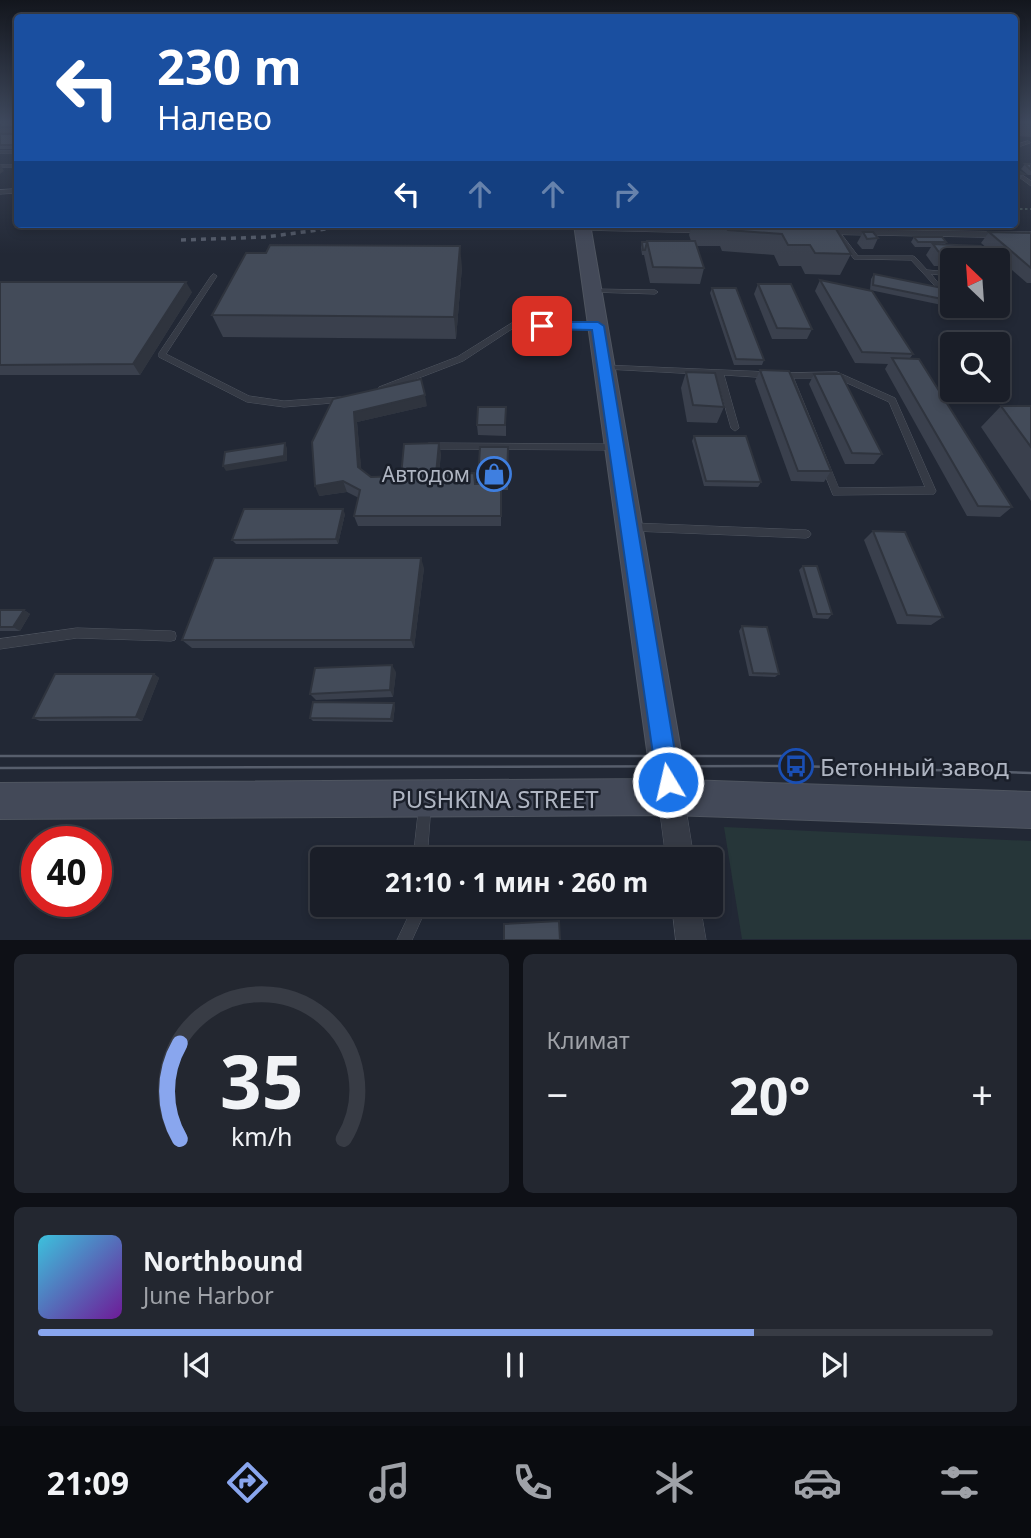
<!DOCTYPE html>
<html lang="ru">
<meta charset="utf-8">
<style>
body{margin:0;font-family:"Noto Sans",sans-serif;background:#232730;color:#f1f3f6;height:100vh;display:flex;flex-direction:column;font-size:26px;white-space:nowrap}
*{box-sizing:border-box;margin:0}
p{font-size:23px;color:#9fa2a8}
.icon{flex:none;width:38px;height:38px;fill:none;stroke:currentColor;stroke-width:2;stroke-linecap:round;stroke-linejoin:round}
.map{position:relative;height:940px;overflow:hidden}
.side{display:flex;flex-direction:column;gap:14px;padding:14px;background:#0e1016;flex:1}
.side>*{flex:none}
.banner{position:absolute;left:14px;top:14px;width:1004px;height:214px;border-radius:7px;box-shadow:0 4px 10px #0003,0 0 0 2px #383c45;background:#1a4fa0;color:#fff;overflow:hidden}
.needle{width:46px;rotate:335deg}
.tools{position:absolute;left:940px;top:248px;display:grid;gap:14px}
.tools a{display:grid;place-items:center;width:70px;height:70px;border-radius:7px;background:#1a1e28;box-shadow:0 4px 10px #0003,0 0 0 2px #383c45;font-size:35px}
.speed{position:absolute;left:21px;top:826px;display:flex;gap:14px;font-size:35px;font-weight:700;text-align:center}
.speed>*{display:grid;place-content:center;width:91px;height:91px;border-radius:50%;background:#1a1e28;box-shadow:0 4px 10px #0003,0 0 0 2px #383c45;line-height:1}
.speed .limit{border:10px solid #d22;background:#fff;color:#111}
.pin{position:absolute;display:grid;place-items:center;width:60px;height:60px;color:#fff;margin:-30px;border-radius:14px;box-shadow:0 4px 10px #0006}
.me{position:absolute;width:77px;margin:-38px;rotate:351deg;stroke-linejoin:round;filter:drop-shadow(0 0 5px #0008)}
.turn{display:flex;align-items:center;gap:24px;height:147px;padding:0 28px;font-size:32px}
.turn .icon{width:91px;height:91px;stroke-width:2.5}
.turn b{display:block;font-size:49px;line-height:60px}
.lanes{display:flex;align-items:center;height:66px;padding:0 28px;background:#0003;justify-content:center;gap:35px;direction:ltr}
.lanes .off{opacity:.35}
.big{font-size:52px;font-weight:700;line-height:1.1}
.side .widget{flex:1;display:flex;flex-direction:column;justify-content:center;gap:10px;min-width:0;padding:0 24px;border-radius:10px;background:#232730}
.side .dial{align-items:center;gap:0}
.dial svg{height:182px;overflow:visible;fill:none;stroke:#383c45;stroke-width:7;stroke-linecap:round;text-anchor:middle}
.dial text{fill:#f1f3f6;stroke:none}
.song{display:flex;align-items:center;gap:21px}
.cover{width:84px;height:84px;border-radius:10px;background:linear-gradient(135deg,hsl(190 70% 55%),hsl(280 70% 35%))}
.played{height:7px;border-radius:4px;background:linear-gradient(90deg,#89a6ee 75%,#383c45 75%)}
.keys{display:flex;justify-content:space-around;direction:ltr}
.heat{display:flex;justify-content:space-between;align-items:center;font-size:38px;direction:ltr}
.side .tiles{flex:1;display:grid;gap:14px;grid-template-columns:1fr 1fr}
.widget:last-child{grid-column:span 2}
.trip{position:absolute;left:310px;top:847px;width:413px;height:70px;border-radius:7px;background:#1a1e28;box-shadow:0 4px 10px #0003,0 0 0 2px #383c45;font-weight:700;line-height:70px;text-align:center}
.menu{display:flex;height:112px;justify-content:space-around;align-items:center;background:#0a0c10;color:#9fa2a8}
.menu .icon{width:49px;height:49px}
.menu .selected{color:#89a6ee}
.menu b{font-size:32px;color:#f1f3f6}
.map>svg:first-child{display:block}
.green{fill:#263639}
.lines{fill:none;stroke-linecap:round;stroke-linejoin:round}
.lane-casing{stroke:#4f5560;stroke-width:1}
.street-casing{stroke:#4f5560;stroke-width:1}
.secondary-casing{stroke:#4f5560;stroke-width:2}
.path{stroke:#435155;stroke-width:2;stroke-dasharray:2.5 2.5;stroke-linecap:butt}
.lane{fill:#353a45;fill-rule:evenodd}
.street{fill:#353a45;fill-rule:evenodd}
.secondary{fill:#434958;fill-rule:evenodd}
.tram{stroke:#575e6c;stroke-width:2.5}
.rail{stroke:#575e6c;stroke-width:3.5;stroke-dasharray:5 5;stroke-linecap:butt}
.wall{fill:#3a404d}
.shaded-wall{fill:#2f343e}
.building{fill:#434b59;stroke:#2f343e;stroke-width:2}
.route{fill:#1a73e8;stroke:#114b97;stroke-width:2}
.labels{text-anchor:middle;dominant-baseline:central;stroke-width:5;stroke-linejoin:round;paint-order:stroke}
.poi-label{font-size:21px;fill:#afb5c2;stroke:#1a1f2a;text-anchor:end}
.near-poi-label{font-size:24px;fill:#afb5c2;stroke:#1a1f2a;text-anchor:start}
.near-street-label{font-size:24px;fill:#afb5c2;stroke:#1a1f2a}
</style>
<div class="map">
<svg width="1031" height="940" viewBox="0 0 1031 940">
<rect width="100%" height="100%" fill="#222835"/>
<!-- green -->
<polygon class="green" points="724,827 1031,841 1031,939 742,939"/>
<g class="lines">
<!-- lane casing -->
<g class="lane-casing">
<g id="lane">
<rect x="0" y="133" width="18" height="2"/>
<polygon points="1028,141 1030,142 1030,143 1015,148 1015,145"/>
<rect x="0" y="151" width="18" height="2"/>
<rect x="0" y="165" width="18" height="2"/>
<polygon points="1015,170 1031,181 1031,186 1015,174"/>
<polygon points="18,189 18,193 0,194 0,190"/>
<polygon points="837,230 839,231 858,256 913,256 915,257 927,270 952,272 952,276 931,274 939,284 952,286 952,290 935,286 911,260 854,259 834,232"/>
<polygon points="214,274 217,276 166,354 249,396 284,401 341,397 344,398 345,400 344,402 284,407 247,402 159,357 159,353 211,276"/>
<polygon points="592,289 655,290 658,292 655,294 590,292 590,290"/>
<polygon points="512,323 598,324 601,326 598,328 515,327 463,361 385,391 382,392 378,389 379,387 457,357"/>
<polygon points="603,365 770,372 774,375 770,378 724,375 739,428 735,431 731,428 716,375 606,369 602,367"/>
<path d="M 837,372 L 895,398 L 936,491 L 934,494 L 833,495 L 785,376 L 789,373 ZM 794,378 L 836,378 L 889,402 L 925,487 L 839,488 Z"/>
<polygon points="429,443 615,444 619,447 615,450 429,449 425,446"/>
<polygon points="633,523 806,530 809,531 811,534 809,537 806,538 633,531 630,530 628,527 630,524"/>
<polygon points="77,628 171,631 175,632 176,636 175,640 171,641 77,638 0,649 0,639"/>
<polygon points="425,799 430,800 431,805 427,859 413,859 419,805 420,800"/>
<polygon points="409,905 423,905 422,918 412,940 397,940 408,917"/>
</g>
</g>
<!-- street casing -->
<g class="street-casing">
<g id="street">
<polygon points="583,225 713,227 719,230 713,233 579,230 579,226"/>
<polygon points="814,229 1031,232 1031,238 810,234 810,230"/>
<polygon points="671,784 680,788 684,797 694,859 666,859 658,797 662,788"/>
<polygon points="672,905 700,905 706,940 676,940"/>
</g>
</g>
<!-- secondary casing -->
<g class="secondary-casing">
<polygon id="secondary" points="574,224 590,224 686,780 1031,792 1031,828 671,815 0,819 0,783 651,779"/>
</g>
<!-- path -->
<polyline class="path" points="1015,209 1031,209"/>
<!-- lane -->
<use href="#lane" class="lane"/>
<!-- street -->
<use href="#street" class="street"/>
<!-- secondary -->
<use href="#secondary" class="secondary"/>
<!-- tram -->
<g class="tram">
<polyline points="0,756 786,756"/>
<polyline points="0,768 796,766 1031,773"/>
</g>
<!-- rail -->
<polyline class="rail" points="181,240 266,237 363,224"/>
</g>
<!-- wall -->
<g class="wall">
<rect x="0" y="122" width="18" height="10"/>
<polygon points="1015,122 1031,122 1031,137 1015,136"/>
<rect x="0" y="134" width="18" height="15"/>
<polygon points="1025,164 1031,164 1031,175 1028,175 1021,169"/>
<polygon points="1015,171 1024,174 1015,187"/>
<polygon points="692,224 833,224 851,254 840,275 805,274 801,266 779,266 774,255 722,251 720,246 697,246 704,268 700,284 650,283 644,255 642,255 641,247 642,242 691,241 689,235"/>
<polygon points="863,232 878,238 873,249 862,249 857,243"/>
<polygon points="989,232 1031,233 1031,283 1027,283 981,243"/>
<polygon points="914,237 946,242 945,245 991,257 988,261 952,261 952,266 934,266 926,255 931,247 915,247 911,242"/>
<polygon points="462,267 456,339 223,337 212,315"/>
<polygon points="874,274 952,290 952,306 998,306 1009,312 1004,318 870,290 871,279"/>
<polygon points="820,280 913,354 910,358 1012,507 1000,517 967,516 885,369 888,364 855,363 815,291"/>
<polygon points="0,282 192,292 140,375 0,375"/>
<polygon points="758,284 812,329 807,339 772,339 754,294"/>
<polygon points="712,288 764,360 762,365 734,365 710,293"/>
<polygon points="760,370 831,471 824,482 791,481 755,381"/>
<polygon points="686,372 724,407 717,423 687,422 681,388"/>
<polygon points="814,374 882,454 874,464 845,464 809,384"/>
<polygon points="333,399 427,406 357,422 361,469 371,477 401,476 441,453 439,474 475,484 478,484 478,480 508,447 508,490 501,490 501,526 358,526 354,516 359,498 347,492 319,496"/>
<polygon points="1001,406 1031,406 1031,501 981,427"/>
<polygon points="506,407 506,436 478,435 477,425"/>
<polygon points="694,436 761,482 758,487 704,486 692,441"/>
<polygon points="345,514 338,544 236,544 232,540"/>
<polygon points="873,531 943,617 931,625 897,624 864,540"/>
<polygon points="803,566 832,614 828,619 813,618 799,570"/>
<polygon points="424,568 414,648 192,648 182,640"/>
<polygon points="0,610 24,610 30,614 20,631 0,631"/>
<polygon points="742,626 779,674 775,677 749,676 739,631"/>
<polygon points="396,672 393,697 316,700 310,694"/>
<polygon points="154,674 159,678 142,721 40,721 33,718"/>
<polygon points="395,706 393,722 313,721 310,718"/>
</g>
<!-- shaded-wall -->
<g class="shaded-wall">
<polygon points="0,164 4,171 0,174"/>
<polygon points="460,246 462,267 456,339 454,317"/>
<polygon points="186,282 192,292 140,375 133,364"/>
<polygon points="425,395 427,406 357,422 362,477 358,467 354,412"/>
<polygon points="285,443 287,448 287,461 226,471 223,466"/>
<polygon points="439,443 441,453 438,484 436,474"/>
<polygon points="343,481 347,492 319,496 315,486"/>
<polygon points="343,509 345,514 338,544 336,539"/>
<polygon points="421,558 424,568 414,648 411,640"/>
<polygon points="24,610 30,614 20,631 13,627"/>
<polygon points="392,665 396,672 393,697 390,690"/>
<polygon points="154,674 159,678 142,721 136,717"/>
<polygon points="394,703 395,706 393,722 391,719"/>
</g>
<!-- building -->
<g class="building">
<rect x="0" y="122" width="18" height="5"/>
<rect x="0" y="134" width="18" height="11"/>
<polygon points="1025,164 1031,164 1031,170"/>
<polygon points="1015,171 1019,171 1024,174 1015,174"/>
<polygon points="697,224 833,224 851,254 815,253 810,245 788,245 782,234 728,230 726,225"/>
<polygon points="863,232 873,232 878,238 867,239"/>
<polygon points="989,232 1031,233 1031,268"/>
<polygon points="914,237 942,237 946,242 918,242"/>
<polygon points="647,241 695,241 704,268 653,267"/>
<polygon points="642,242 647,242 645,250 643,250"/>
<polygon points="933,244 981,246 991,257 941,255"/>
<polygon points="270,245 460,246 454,317 212,315 246,253 266,253"/>
<polygon points="874,274 952,290 952,301 873,285"/>
<polygon points="820,280 872,291 913,354 862,352"/>
<polygon points="0,282 186,282 133,364 0,365"/>
<polygon points="758,284 791,284 812,329 777,328"/>
<polygon points="712,288 736,288 764,360 736,359"/>
<polygon points="998,299 1006,300 1009,312 980,306 998,306"/>
<polygon points="892,358 919,359 1012,507 978,506"/>
<polygon points="760,370 789,371 831,471 798,471"/>
<polygon points="686,372 715,373 724,407 693,405"/>
<polygon points="814,374 841,374 882,454 852,453"/>
<polygon points="421,379 425,395 354,412 358,467 371,477 401,476 404,444 439,443 436,474 474,473 475,484 501,483 501,516 354,516 360,490 343,481 315,486 312,442 333,399"/>
<polygon points="1001,406 1031,406 1031,447"/>
<polygon points="478,407 506,407 505,425 477,425"/>
<polygon points="694,436 746,436 761,482 706,481"/>
<polygon points="285,443 284,456 223,466 225,452"/>
<polygon points="480,447 508,447 507,480 478,480"/>
<polygon points="244,509 343,509 336,539 232,540"/>
<polygon points="873,531 905,532 943,617 907,615"/>
<polygon points="214,558 421,558 411,640 182,640"/>
<polygon points="803,566 817,566 832,614 817,614"/>
<polygon points="0,610 24,610 13,627 0,627"/>
<polygon points="742,626 767,627 779,674 753,673"/>
<polygon points="392,665 390,690 310,694 315,668"/>
<polygon points="55,674 154,674 136,717 33,718"/>
<polygon points="313,702 394,703 391,719 310,718"/>
<polygon points="559,921 560,940 504,940 504,924"/>
</g>
<!-- sky -->
<linearGradient id="sky" x2="0" y2="1"><stop stop-color="#13161d"/><stop offset="0.48" stop-color="#3e485c"/><stop offset="1" stop-color="#3e485c" stop-opacity="0"/></linearGradient>
<rect width="1031" height="254" fill="url(#sky)"/>
<!-- route -->
<polygon class="route" points="598,322 604,326 680,782 676,791 668,794 660,791 657,782 592,330 542,329 535,326 542,322"/>
<!-- icons -->
<defs>
<g id="shop-ring" transform="scale(1.75)"><circle r="9.5" fill="#1a1f2a" stroke="#3f7fe0" stroke-width="1.5"/><path d="M-5-2.5h2.3a2.7 3.5 0 0 1 5.4 0H5L5.5 6h-11ZM-1.5-2.5h3a1.5 2.3 0 0 0-3 0Z" fill="#3f7fe0"/></g>
<g id="bus-ring" transform="scale(1.75)"><circle r="9.5" fill="#1a1f2a" stroke="#1a4fb4" stroke-width="1.5"/><path d="M-5-6H5V4H4V6H2V4H-2V6H-4V4H-5ZM-3.5-4V0h7V-4ZM-3.5 1.2v1.5H-2V1.2ZM2 1.2v1.5H3.5V1.2Z" fill="#1a4fb4"/></g>
</defs>
<g fill-rule="evenodd">
<use href="#shop-ring" x="494" y="474"/>
<use href="#bus-ring" x="796" y="766"/>
</g>
<g class="labels">
<!-- poi labels -->
<g class="poi-label">
<text x="470" y="474">Автодом</text>
</g>
<!-- near-poi labels -->
<g class="near-poi-label">
<text x="820" y="766">Бетонный завод</text>
</g>
<!-- near-street labels -->
<g class="near-street-label">
<text x="495" y="798">PUSHKINA STREET</text>
</g>
</g>
</svg>
<div class="tools">
<a><svg class="needle" viewBox="-14 -14 28 28"><path d="M0-13l5 13h-10z" fill="#e53935"/><path d="M0 13l5-13h-10z" fill="#9fa2a8"/></svg></a>
<a><svg class="icon" aria-label="search" viewBox="0 0 24 24"><circle cx="10" cy="10" r="6"/><path d="M15 15l6 6"/></svg></a>
</div>
<div class="speed"><div class="limit">40</div></div>
<div class="pin" style="left:542px;top:326px;background:#d93025"><svg class="icon" aria-label="arrive" viewBox="0 0 24 24"><path d="M6 21V4h12l-3 4 3 4H6"/></svg></div>
<svg class="me" style="left:668px;top:782px" viewBox="-20 -20 40 40"><circle r="17" fill="#1a73e8" stroke="#fff" stroke-width="3"/><path d="M0-11L8 9 0 5-8 9z" fill="#fff"/></svg>
<div class="trip">21:10 · 1 мин · 260 m</div>
<div class="banner">
<div class="turn"><svg class="icon" aria-label="left" viewBox="0 0 24 24"><path d="M17 20v-9H6M10 6l-5 5 5 5"/></svg><div><b>230 m</b>Налево</div></div>
<div class="lanes"><svg class="icon" aria-label="left" viewBox="0 0 24 24"><path d="M17 20v-9H6M10 6l-5 5 5 5"/></svg><svg class="icon off" aria-label="ahead" viewBox="0 0 24 24"><path d="M12 20V5M6 11l6-6 6 6"/></svg><svg class="icon off" aria-label="ahead" viewBox="0 0 24 24"><path d="M12 20V5M6 11l6-6 6 6"/></svg><svg class="icon off" aria-label="right" viewBox="0 0 24 24"><path d="M7 20v-9h11M14 6l5 5-5 5"/></svg></div>
</div>
</div>
<section class="side">
<div class="tiles">
<div class="widget dial"><svg viewBox="0 0 100 80">
<path d="M14 69A42 42 0 1 1 86 69"/>
<path d="M14 69A42 42 0 0 1 14 27" stroke="#89a6ee"/>
<text x="50" y="56" font-size="32" font-weight="700">35</text>
<text x="50" y="72" font-size="11">km/h</text>
</svg></div>
<div class="widget"><p>Климат</p>
<div class="heat"><a>−</a><b class="big">20°</b><a>+</a></div>
</div>
<div class="widget">
<div class="song"><i class="cover"></i><div><b>Northbound</b><p>June Harbor</p></div></div>
<div class="played"></div>
<div class="keys"><svg class="icon" aria-label="previous" viewBox="0 0 24 24"><path d="M18 5L8 12l10 7zM5 5v14"/></svg><svg class="icon" aria-label="pause" viewBox="0 0 24 24"><path d="M8 5v14M16 5v14"/></svg><svg class="icon" aria-label="next" viewBox="0 0 24 24"><path d="M6 5l10 7-10 7zM19 5v14"/></svg></div>
</div>
</div>
</section>
<nav class="menu">
<b>21:09</b>
<svg class="icon selected" aria-label="directions" viewBox="0 0 24 24"><path d="M12 3l9 9-9 9-9-9zM9 14v-3h6M13 9l2 2-2 2"/></svg>
<svg class="icon" aria-label="music" viewBox="0 0 24 24"><path d="M9 18V5l10-2v13"/><circle cx="6" cy="18" r="3"/><circle cx="16" cy="16" r="3"/></svg>
<svg class="icon" aria-label="phone" viewBox="0 0 24 24"><path d="M5 4h4l2 5-3 2q2 4 5 5l2-3 5 2v4C11 20 4 13 5 4z"/></svg>
<svg class="icon" aria-label="climate" viewBox="0 0 24 24"><path d="M12 3v18M4 7l16 10M4 17L20 7"/></svg>
<svg class="icon" aria-label="car" viewBox="0 0 24 24"><path d="M5 17H2v-5l4-1 3-4h7l3 4 3 1v5h-3M9 17h6M6 11h13"/><circle cx="7" cy="17" r="2"/><circle cx="17" cy="17" r="2"/></svg>
<svg class="icon" aria-label="filters" viewBox="0 0 24 24"><path d="M4 7h16M4 17h16"/><circle cx="9" cy="7" r="2"/><circle cx="15" cy="17" r="2"/></svg>
</nav>
